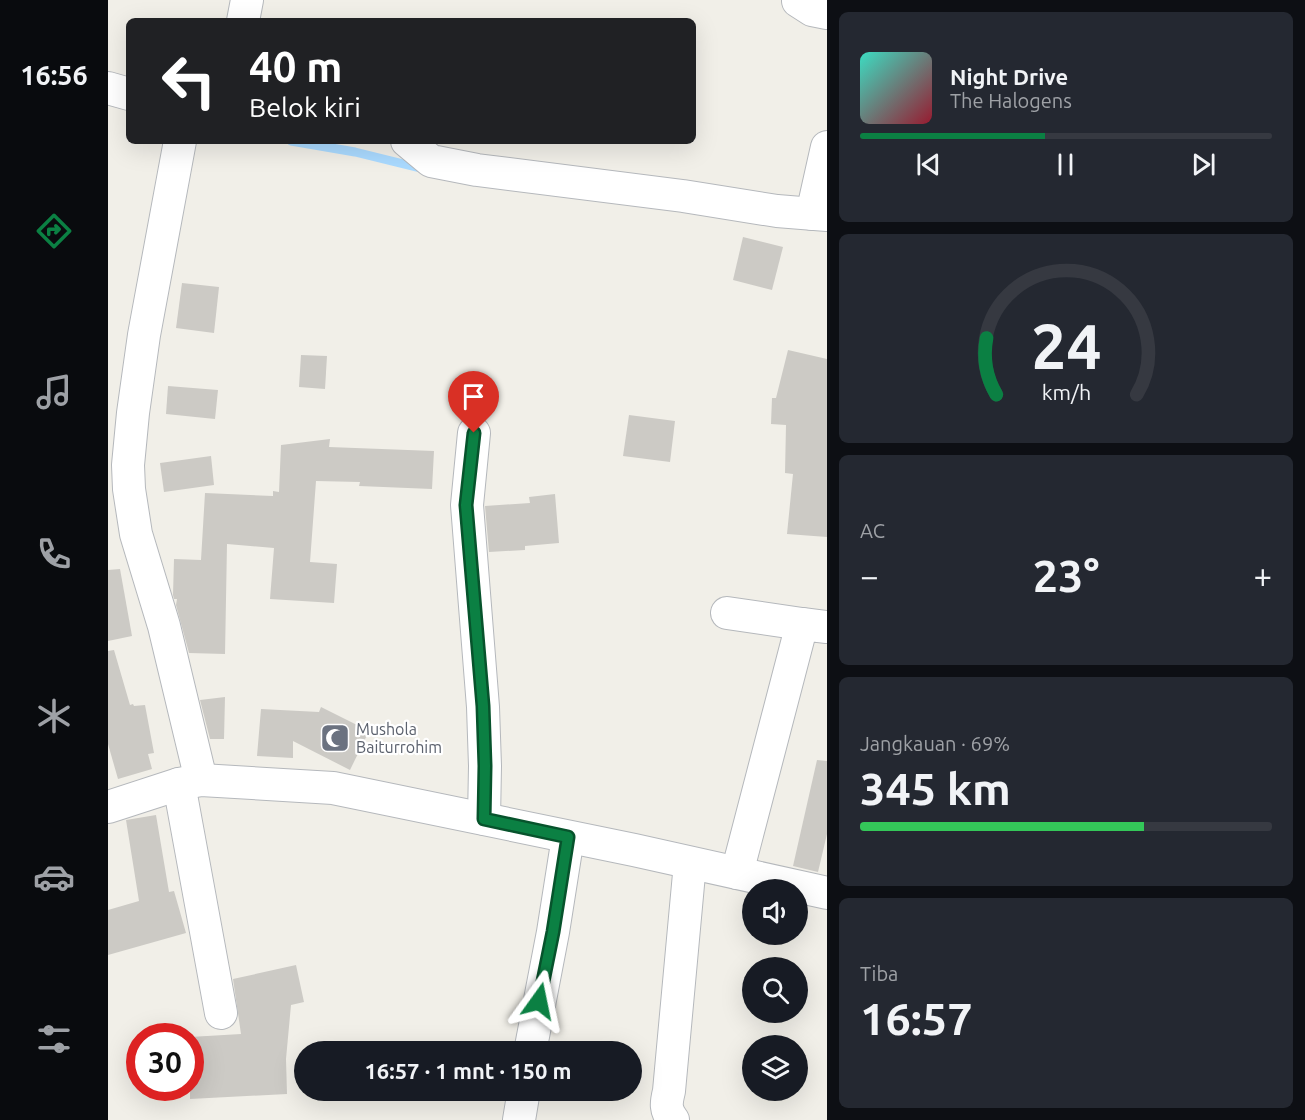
<!DOCTYPE html>
<html lang="id">
<meta charset="utf-8">
<style>
body{margin:0;font-family:Ubuntu,sans-serif;background:#242831;color:#f1f3f6;height:100vh;display:flex;flex-direction:column;font-size:22px;white-space:nowrap}
*{box-sizing:border-box;margin:0}
p{font-size:20px;color:#9ea1a6}
.icon{flex:none;width:33px;height:33px;fill:none;stroke:currentColor;stroke-width:2;stroke-linecap:round;stroke-linejoin:round}
.map{position:relative;flex:1;overflow:hidden}
.drawer{display:flex;flex-direction:column;gap:12px;padding:12px;background:#0d0f14;width:478px}
.drawer>*{flex:none}
.hud{position:absolute;left:18px;top:18px;width:570px;height:126px;border-radius:9px;box-shadow:0 6px 24px #0002;background:#202124;color:#fff;overflow:hidden}
.fabs{position:absolute;left:634px;top:879px;display:grid;gap:12px}
.fabs a{display:grid;place-items:center;width:66px;height:66px;border-radius:50%;background:#171b24;box-shadow:0 6px 24px #0002;font-size:30px}
.speed{position:absolute;left:18px;top:1023px;display:flex;gap:12px;font-size:30px;font-weight:700;text-align:center}
.speed>*{display:grid;place-content:center;width:78px;height:78px;border-radius:50%;background:#171b24;box-shadow:0 6px 24px #0002;line-height:1}
.speed .limit{border:9px solid #d22;background:#fff;color:#111}
.pin{position:absolute;display:grid;place-items:center;width:51px;height:51px;color:#fff;margin:-62px -26px;border-radius:50% 50% 50% 0;rotate:-45deg;box-shadow:0 0 6px #0007}
.pin .icon{rotate:45deg}
.me{position:absolute;width:66px;margin:-33px;rotate:12deg;stroke-linejoin:round;filter:drop-shadow(0 0 4px #0008)}
.turn{display:flex;align-items:center;gap:21px;height:126px;padding:0 24px;font-size:27px}
.turn .icon{width:78px;height:78px;stroke-width:2.5}
.turn b{display:block;font-size:42px;line-height:51px}
.big{font-size:45px;font-weight:700;line-height:1.1}
.drawer .tile{flex:1;display:flex;flex-direction:column;justify-content:center;gap:9px;min-width:0;padding:0 21px;border-radius:9px;background:#242831}
.drawer .dial{align-items:center;gap:0}
.dial svg{height:156px;overflow:visible;fill:none;stroke:#363941;stroke-width:7;stroke-linecap:round;text-anchor:middle}
.dial text{fill:#f1f3f6;stroke:none}
.song{display:flex;align-items:center;gap:18px}
.cover{width:72px;height:72px;border-radius:9px;background:linear-gradient(135deg,hsl(170 70% 55%),hsl(350 70% 35%))}
.played{height:6px;border-radius:3px;background:linear-gradient(90deg,#0b8043 45%,#363941 45%)}
.keys{display:flex;justify-content:space-around;direction:ltr}
.heat{display:flex;justify-content:space-between;align-items:center;font-size:33px;direction:ltr}
.charge{height:9px;border-radius:4px;background:linear-gradient(90deg,#34c759 69%,#363941 0)}
.trip{position:absolute;left:186px;top:1041px;width:348px;height:60px;border-radius:30px;background:#171b24;box-shadow:0 6px 24px #0002;font-weight:700;line-height:60px;text-align:center}
main{display:flex;flex:1;min-height:0}
.tabs{display:flex;flex-direction:column;width:108px;justify-content:space-around;align-items:center;background:#090b0e;color:#9ea1a6}
.tabs .icon{width:42px;height:42px}
.tabs .on{color:#0b8043}
.tabs b{font-size:27px;color:#f1f3f6}
.map>svg:first-child{display:block}
.lines{fill:none;stroke-linecap:round;stroke-linejoin:round}
.stream{stroke:#aadaff;stroke-width:9}
.building{fill:#cccac5}
.street-casing{stroke:#b5b8bc;stroke-width:34}
.street{stroke:#fff;stroke-width:32}
.route-casing{stroke:#07532c;stroke-width:15}
.route{stroke:#0b8043;stroke-width:10}
.labels{text-anchor:middle;dominant-baseline:central;stroke-width:4.5;stroke-linejoin:round;paint-order:stroke}
.worship-label{font-size:16px;fill:#5b616d;stroke:#fff;text-anchor:start}
</style>
<main>
<nav class="tabs">
<b>16:56</b>
<svg class="icon on" aria-label="directions" viewBox="0 0 24 24"><path d="M12 3l9 9-9 9-9-9zM9 14v-3h6M13 9l2 2-2 2"/></svg>
<svg class="icon" aria-label="music" viewBox="0 0 24 24"><path d="M9 18V5l10-2v13"/><circle cx="6" cy="18" r="3"/><circle cx="16" cy="16" r="3"/></svg>
<svg class="icon" aria-label="phone" viewBox="0 0 24 24"><path d="M5 4h4l2 5-3 2q2 4 5 5l2-3 5 2v4C11 20 4 13 5 4z"/></svg>
<svg class="icon" aria-label="climate" viewBox="0 0 24 24"><path d="M12 3v18M4 7l16 10M4 17L20 7"/></svg>
<svg class="icon" aria-label="car" viewBox="0 0 24 24"><path d="M5 17H2v-5l4-1 3-4h7l3 4 3 1v5h-3M9 17h6M6 11h13"/><circle cx="7" cy="17" r="2"/><circle cx="17" cy="17" r="2"/></svg>
<svg class="icon" aria-label="filters" viewBox="0 0 24 24"><path d="M4 7h16M4 17h16"/><circle cx="9" cy="7" r="2"/><circle cx="15" cy="17" r="2"/></svg>
</nav>
<div class="map">
<svg width="719" height="1120" viewBox="0 0 719 1120">
<rect width="100%" height="100%" fill="#f1efe8"/>
<g class="lines">
<!-- stream -->
<polyline class="stream" points="183,141 247,152 316,169"/>
</g>
<!-- building -->
<g class="building">
<polygon points="635,237 675,247 664,290 625,280"/>
<polygon points="74,283 111,287 106,333 68,328"/>
<polygon points="680,350 719,359 719,537 679,534 685,474 677,473 678,425 663,424 664,398 668,398"/>
<polygon points="193,355 219,356 217,389 191,387"/>
<polygon points="60,386 110,390 107,419 58,414"/>
<polygon points="521,415 567,421 562,462 515,456"/>
<polygon points="222,439 221,447 326,451 324,489 251,486 252,482 208,481 202,562 229,564 226,603 162,599 166,548 119,544 117,654 81,653 68,605 69,599 66,599 65,595 66,559 93,560 97,493 165,496 165,491 171,492 173,445"/>
<polygon points="103,456 106,485 56,492 52,463"/>
<polygon points="447,494 451,543 417,546 417,550 381,552 377,506 422,503 421,497"/>
<polygon points="12,569 24,636 0,641 0,570"/>
<polygon points="6,650 22,705 25,704 26,706 37,705 46,753 40,754 44,769 10,779 0,744 0,651"/>
<polygon points="117,697 116,739 102,739 92,700"/>
<polygon points="213,707 261,731 242,770 185,741 185,758 149,756 153,709 211,712"/>
<polygon points="709,760 719,761 719,834 710,872 685,866"/>
<polygon points="48,815 61,892 66,891 78,933 0,955 0,910 31,901 18,820"/>
<polygon points="188,965 196,1002 183,1005 178,1059 179,1094 82,1099 82,1037 133,1034 125,979"/>
</g>
<g class="lines">
<!-- street casing -->
<g class="street-casing">
<g id="street">
<polyline points="690,1 704,10 719,13"/>
<polyline points="135,21 139,0"/>
<polyline points="0,88 21,94"/>
<polyline points="72,141 36,335 25,413 20,465 21,489 28,534 56,626 93,780"/>
<polyline points="299,141 323,161 369,170 575,196 669,211 719,215"/>
<polyline points="704,214 719,147"/>
<polyline points="366,433 359,505 375,707 377,766 376,819"/>
<polyline points="619,613 694,624"/>
<polyline points="71,784 113,1013"/>
<polyline points="0,807 71,784 93,780 225,788 526,850 719,893"/>
<polyline points="629,873 694,624 719,627"/>
<polyline points="422,1052 445,932 460,837"/>
<polyline points="411,1120 416,1090"/>
<path d="M 565,1120 C 557,1110 558,1103 561,1091 L 582,863"/>
</g>
</g>
<!-- street -->
<use href="#street" class="street"/>
</g>
<g class="lines">
<!-- route casing -->
<g class="route-casing">
<polyline id="route" points="366,433 358,505 375,706 377,766 376,819 460,837 445,932 431,1001"/>
</g>
<!-- route -->
<use href="#route" class="route"/>
</g>
<!-- icons -->
<defs>
<g id="mosque-square" transform="scale(1.5)"><rect x="-9" y="-9" width="18" height="18" rx="4" fill="#6b7280" stroke="#fff"/><path d="M3.5-4.9A6 6 0 1 0 3.5 4.9A5 5 0 1 1 3.5-4.9Z" fill="#fff"/></g>
</defs>
<g fill-rule="evenodd">
<use href="#mosque-square" x="227" y="738"/>
</g>
<g class="labels">
<!-- worship labels -->
<g class="worship-label">
<text x="248" y="729">Mushola<tspan x="248" dy="18">Baiturrohim</tspan></text>
</g>
</g>
</svg>
<div class="fabs">
<a><svg class="icon" aria-label="sound" viewBox="0 0 24 24"><path d="M4 9h4l5-4v14l-5-4H4zM17 9q2 3 0 6"/></svg></a>
<a><svg class="icon" aria-label="search" viewBox="0 0 24 24"><circle cx="10" cy="10" r="6"/><path d="M15 15l6 6"/></svg></a>
<a><svg class="icon" aria-label="layers" viewBox="0 0 24 24"><path d="M12 4l9 5-9 5-9-5zM3 14l9 5 9-5"/></svg></a>
</div>
<div class="speed"><div class="limit">30</div></div>
<div class="pin" style="left:366px;top:433px;background:#d93025"><svg class="icon" aria-label="arrive" viewBox="0 0 24 24"><path d="M6 21V4h12l-3 4 3 4H6"/></svg></div>
<svg class="me" style="left:431px;top:1001px" viewBox="-20 -20 40 40"><path d="M0-17L14 15 0 8-14 15z" fill="#0b8043" stroke="#fff" stroke-width="4"/></svg>
<div class="trip">16:57 · 1 mnt · 150 m</div>
<div class="hud">
<div class="turn"><svg class="icon" aria-label="left" viewBox="0 0 24 24"><path d="M17 20v-9H6M10 6l-5 5 5 5"/></svg><div><b>40 m</b>Belok kiri</div></div>
</div>
</div>
<section class="drawer">
<div class="tile">
<div class="song"><i class="cover"></i><div><b>Night Drive</b><p>The Halogens</p></div></div>
<div class="played"></div>
<div class="keys"><svg class="icon" aria-label="previous" viewBox="0 0 24 24"><path d="M18 5L8 12l10 7zM5 5v14"/></svg><svg class="icon" aria-label="pause" viewBox="0 0 24 24"><path d="M8 5v14M16 5v14"/></svg><svg class="icon" aria-label="next" viewBox="0 0 24 24"><path d="M6 5l10 7-10 7zM19 5v14"/></svg></div>
</div>
<div class="tile dial"><svg viewBox="0 0 100 80">
<path d="M14 69A42 42 0 1 1 86 69"/>
<path d="M14 69A42 42 0 0 1 9 40" stroke="#0b8043"/>
<text x="50" y="56" font-size="32" font-weight="700">24</text>
<text x="50" y="72" font-size="11">km/h</text>
</svg></div>
<div class="tile"><p>AC</p>
<div class="heat"><a>−</a><b class="big">23°</b><a>+</a></div>
</div>
<div class="tile"><p>Jangkauan · 69%</p><b class="big">345 km</b><div class="charge"></div></div>
<div class="tile"><p>Tiba</p><b class="big">16:57</b></div>
</section>
</main>
